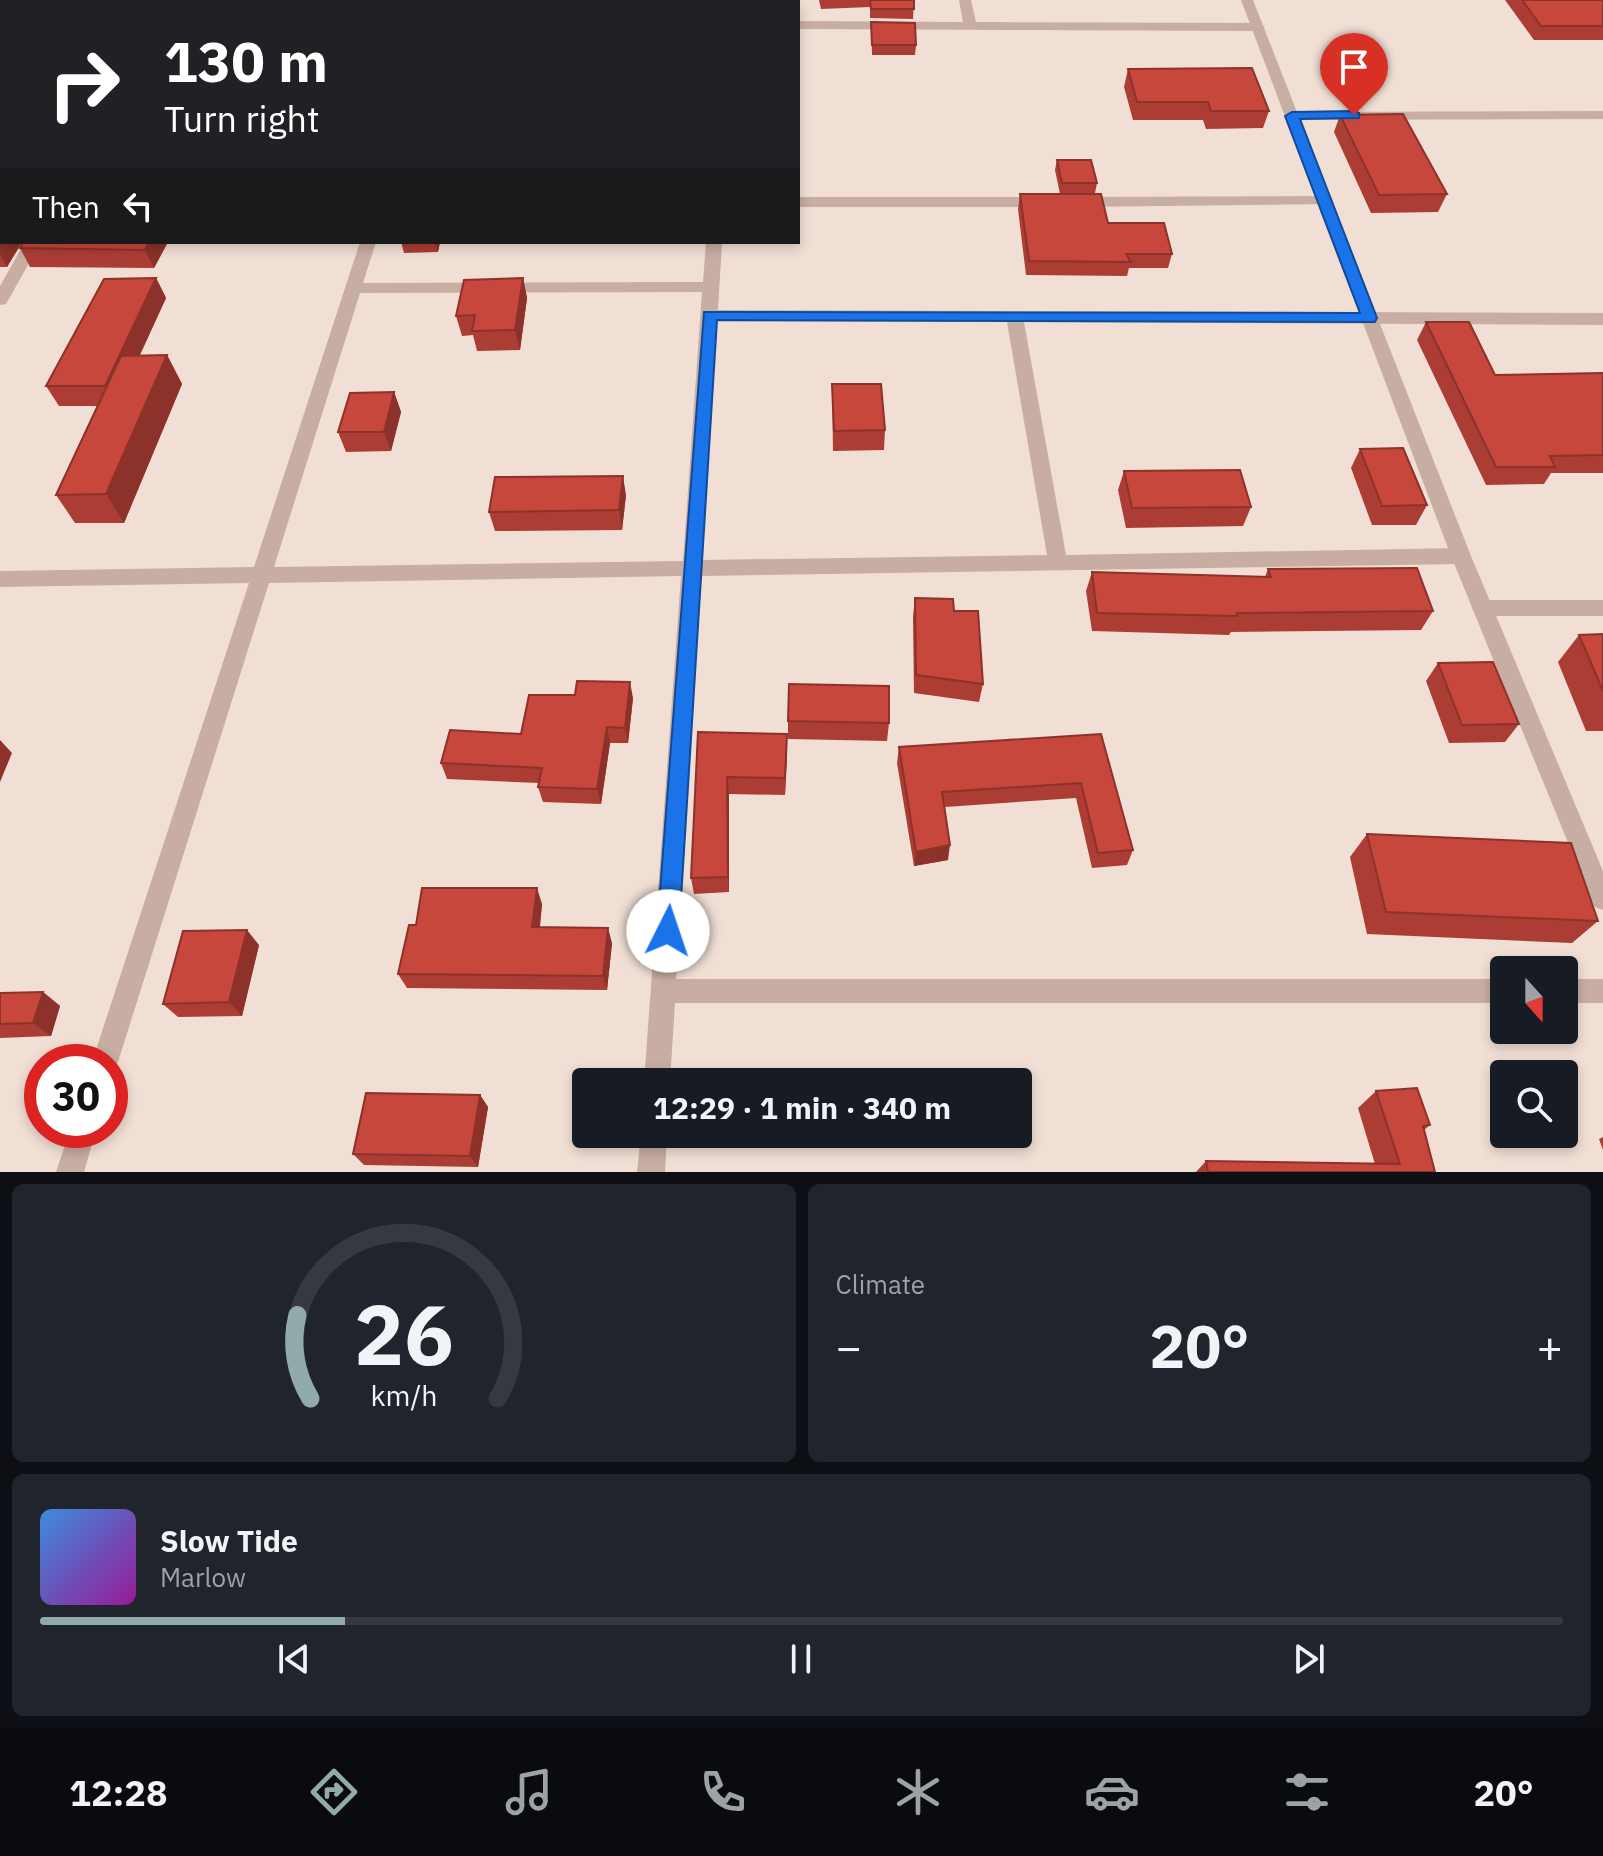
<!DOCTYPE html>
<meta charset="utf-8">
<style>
body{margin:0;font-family:"IBM Plex Sans",sans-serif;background:#20242c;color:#f1f3f6;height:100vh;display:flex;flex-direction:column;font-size:30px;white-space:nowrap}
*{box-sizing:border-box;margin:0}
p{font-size:26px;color:#9ea1a6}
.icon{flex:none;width:44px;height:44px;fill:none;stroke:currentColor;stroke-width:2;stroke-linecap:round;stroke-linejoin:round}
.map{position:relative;height:1172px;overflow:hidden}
.panel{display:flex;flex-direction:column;gap:12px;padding:12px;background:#0d0f14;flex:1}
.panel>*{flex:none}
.banner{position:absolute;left:0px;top:0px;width:800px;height:244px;box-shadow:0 4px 12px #0003;background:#202124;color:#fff;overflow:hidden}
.needle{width:52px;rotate:159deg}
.controls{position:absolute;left:1490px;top:956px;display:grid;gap:16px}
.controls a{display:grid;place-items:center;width:88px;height:88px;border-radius:8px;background:#171b24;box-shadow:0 4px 12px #0003;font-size:40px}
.speed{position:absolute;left:24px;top:1044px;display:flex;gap:16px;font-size:40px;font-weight:700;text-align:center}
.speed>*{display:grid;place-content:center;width:104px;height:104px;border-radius:50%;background:#171b24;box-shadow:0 4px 12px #0003;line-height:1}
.speed .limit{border:12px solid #d22;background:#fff;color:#111}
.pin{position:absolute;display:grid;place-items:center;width:68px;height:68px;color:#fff;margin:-82px -34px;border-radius:50% 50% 50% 0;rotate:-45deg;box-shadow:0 0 8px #0007}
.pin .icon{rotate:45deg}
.me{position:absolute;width:88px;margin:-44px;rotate:4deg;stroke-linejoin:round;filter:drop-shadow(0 0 6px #0008)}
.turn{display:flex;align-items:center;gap:28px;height:168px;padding:0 32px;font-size:36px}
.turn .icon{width:104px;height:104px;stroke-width:2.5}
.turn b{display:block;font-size:56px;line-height:68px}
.then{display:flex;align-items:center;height:76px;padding:0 32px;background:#0003;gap:16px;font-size:30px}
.big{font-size:60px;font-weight:700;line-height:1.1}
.panel .widget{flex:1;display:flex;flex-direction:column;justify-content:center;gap:12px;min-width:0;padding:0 28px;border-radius:12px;background:#20242c}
.panel .dial{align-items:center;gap:0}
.dial svg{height:208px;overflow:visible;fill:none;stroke:#363941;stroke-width:7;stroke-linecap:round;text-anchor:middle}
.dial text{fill:#f1f3f6;stroke:none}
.song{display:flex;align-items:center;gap:24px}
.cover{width:96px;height:96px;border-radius:12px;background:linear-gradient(135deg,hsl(210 70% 55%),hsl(300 70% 35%))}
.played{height:8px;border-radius:4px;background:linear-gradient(90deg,#90abaa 20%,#363941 20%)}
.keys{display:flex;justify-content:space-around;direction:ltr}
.heat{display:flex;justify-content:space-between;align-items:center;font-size:44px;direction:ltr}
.panel .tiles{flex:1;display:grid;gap:12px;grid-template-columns:1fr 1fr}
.widget:last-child{grid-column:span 2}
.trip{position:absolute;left:572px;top:1068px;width:460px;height:80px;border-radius:8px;background:#171b24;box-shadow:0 4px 12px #0003;font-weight:700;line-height:80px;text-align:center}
.dock{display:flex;height:128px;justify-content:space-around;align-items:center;background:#090b0e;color:#9ea1a6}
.dock .icon{width:56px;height:56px}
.dock .active{color:#90abaa}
.dock b{font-size:36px;color:#f1f3f6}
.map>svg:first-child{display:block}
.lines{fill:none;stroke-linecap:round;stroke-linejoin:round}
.minor{fill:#c8ada2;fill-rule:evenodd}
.tertiary{fill:#c8ada2;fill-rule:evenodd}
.wall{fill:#ac3d34}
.shaded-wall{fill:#8c322a}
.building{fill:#c8473c;stroke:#8c322a;stroke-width:2}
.route{fill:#1a73e8;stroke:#114b97;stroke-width:2}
</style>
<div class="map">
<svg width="1603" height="1172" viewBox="0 0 1603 1172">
<rect width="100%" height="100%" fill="#f1dfd5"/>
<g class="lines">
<!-- minor -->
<g class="minor">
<polygon points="959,0 971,0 976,22 1258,23 1265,27 1258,31 798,29 798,21 963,22"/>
<rect x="0" y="16" width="2" height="8"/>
<polygon points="0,92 2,92 0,103"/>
<polygon points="1603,111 1603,119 1292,120 1285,116 1292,112"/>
<rect x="0" y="115" width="2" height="8"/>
<polygon points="1325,196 1333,201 1330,204 1077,207 1069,202 1077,197"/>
<polygon points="798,197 1045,197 1053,202 1045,207 798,207"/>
<polygon points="25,242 41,242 6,304 0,305 0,286"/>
<path d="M 360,242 L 376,242 L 363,283 L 703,282 L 706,242 L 722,242 L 718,310 L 1603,313 L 1603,325 L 1024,322 L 1066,555 L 1461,548 L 1471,556 L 1461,564 L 701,576 L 676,979 L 1504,979 L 1504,1003 L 675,1003 L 670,1082 L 644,1082 L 681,576 L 269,583 L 118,1062 L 110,1073 L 110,1062 L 92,1062 L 249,583 L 0,587 L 0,571 L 254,567 ZM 702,292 L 683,561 L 274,567 L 360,293 ZM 717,321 L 1007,322 L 1047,555 L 702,560 Z"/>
<polygon points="1482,600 1603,600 1603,616 1482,616 1475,614 1472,608 1475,602"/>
<rect x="1564" y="979" width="39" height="24"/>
<polygon points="70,1130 96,1130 84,1172 56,1172"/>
<polygon points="641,1134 667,1134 665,1172 637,1172"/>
</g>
<!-- tertiary -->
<polygon class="tertiary" points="1241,0 1253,0 1471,556 1603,871 1603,910 1595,907 1591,899 1451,556"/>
</g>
<!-- wall -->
<g class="wall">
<polygon points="819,0 914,0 913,19 870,18 870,7 821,9"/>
<polygon points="1505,0 1603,0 1603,40 1534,40"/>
<polygon points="871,22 916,45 915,55 872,55"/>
<polygon points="1128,69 1269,111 1263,128 1206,129 1203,120 1133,120 1124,87"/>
<polygon points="1340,115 1447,194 1438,212 1371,213 1334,132"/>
<polygon points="1057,160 1097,183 1095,193 1060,194 1055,170"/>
<polygon points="0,192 2,242 22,242 7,267 0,267"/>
<polygon points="1020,194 1108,223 1172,254 1168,268 1129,268 1127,276 1026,275 1018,209"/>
<polygon points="168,242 154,268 30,267 20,248"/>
<polygon points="401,242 440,242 438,252 404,253"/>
<polygon points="156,278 166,298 140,355 167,355 182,384 124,523 75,523 56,495 97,406 59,406 46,386"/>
<polygon points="523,278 527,298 520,350 477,351 473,335 462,336 456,316"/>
<polygon points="1426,322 1495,375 1603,373 1603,473 1551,473 1544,484 1486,485 1417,340"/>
<polygon points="832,384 885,430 884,450 833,451"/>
<polygon points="394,392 401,412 391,451 346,452 338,432"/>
<polygon points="1360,449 1427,505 1416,525 1372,525 1351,468"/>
<polygon points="1124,471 1251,507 1243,526 1126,528 1118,490"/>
<polygon points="626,495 622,530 495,531 489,512"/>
<polygon points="1268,569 1433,611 1421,630 1231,632 1229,635 1092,631 1086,591 1092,572 1265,577"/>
<polygon points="915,598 954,611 983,684 979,702 914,693 913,617"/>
<polygon points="1603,634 1603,731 1586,731 1558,662 1579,635"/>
<polygon points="1438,663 1519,724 1505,742 1449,743 1426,681"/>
<polygon points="633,698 628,743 610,743 601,804 543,802 538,787 539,783 447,779 441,763 521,734"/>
<polygon points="788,721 889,723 887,741 788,739"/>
<polygon points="698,732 787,751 785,795 729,794 729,892 694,894 691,878"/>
<polygon points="1101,734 1133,850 1127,865 1092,868 1076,798 945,807 948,860 914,866 897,763 899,747"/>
<polygon points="1367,834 1598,921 1572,943 1367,934 1350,857"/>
<polygon points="542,904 540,927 612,943 607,990 407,988 398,974 416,925"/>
<polygon points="259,945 242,1016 178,1017 163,1004"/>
<polygon points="43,992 60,1006 51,1036 0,1038 0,993"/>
<polygon points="1376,1091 1430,1125 1424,1130 1435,1172 1196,1172 1206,1161 1375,1164 1358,1108"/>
<polygon points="480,1095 488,1107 478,1167 364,1165 353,1154"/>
<polygon points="1603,1137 1603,1150 1599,1139"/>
</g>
<!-- shaded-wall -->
<g class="shaded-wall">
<polygon points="2,238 2,242 22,242 7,267 0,254 0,242"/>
<polygon points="149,242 168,242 154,268 145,250"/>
<polygon points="435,242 440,242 438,252"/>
<polygon points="156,278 166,298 116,406 105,386"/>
<polygon points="523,278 527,298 520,350 515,330"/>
<polygon points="167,355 182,384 124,523 106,494"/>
<polygon points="394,392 401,412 391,451 384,432"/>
<polygon points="623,476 626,495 622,530 619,510"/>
<polygon points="630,682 633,698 628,743 625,728"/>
<polygon points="607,727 610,743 601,804 597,789"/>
<polygon points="787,734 787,751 785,795 785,778"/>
<polygon points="0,740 12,753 0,782"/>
<polygon points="727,777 729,794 729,892 728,877"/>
<polygon points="950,845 948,860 914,866 916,852"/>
<polygon points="537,888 542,904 538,942 532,927"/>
<polygon points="608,928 612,943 607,990 603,976"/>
<polygon points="247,930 259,945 242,1016 229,1002"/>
<polygon points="43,992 60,1006 51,1036 33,1023"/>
<polygon points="480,1095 488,1107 478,1167 470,1156"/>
</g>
<!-- building -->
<g class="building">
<polygon points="870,0 914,0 914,9 871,9"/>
<polygon points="1522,0 1603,0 1603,26 1541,26"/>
<polygon points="871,22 915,23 916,45 872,45"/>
<polygon points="1252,68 1269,111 1211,111 1208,102 1137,102 1128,69"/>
<polygon points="1403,114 1447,194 1379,195 1340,115"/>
<polygon points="1057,160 1091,160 1097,183 1062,183"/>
<polygon points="0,192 2,192 2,238 0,242"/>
<polygon points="1020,194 1101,194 1108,223 1164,223 1172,254 1126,254 1131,262 1029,261"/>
<polygon points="23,242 149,242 145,250 20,248"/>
<polygon points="156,278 105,386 46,386 104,279"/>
<polygon points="523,278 515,330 472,331 475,315 456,316 464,280"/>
<polygon points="1426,322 1469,322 1495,375 1603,373 1603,455 1550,456 1555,467 1496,467"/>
<polygon points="167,355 106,494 56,495 121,356"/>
<polygon points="832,384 881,384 885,430 834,431"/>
<polygon points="394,392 384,432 338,432 350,393"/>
<polygon points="1403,448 1427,505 1382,506 1360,449"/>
<polygon points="1240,470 1251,507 1132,508 1124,471"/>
<polygon points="623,476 619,510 489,512 495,477"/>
<polygon points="1417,568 1433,611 1237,613 1237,616 1097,613 1092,572 1271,577 1268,569"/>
<polygon points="915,598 953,599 954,611 978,611 983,684 916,675"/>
<polygon points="1603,634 1603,691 1579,635"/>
<polygon points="1493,662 1519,724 1462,725 1438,663"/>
<polygon points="577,681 630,682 625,728 607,727 597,789 538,787 542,768 441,763 450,730 521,734 529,695 575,695"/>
<polygon points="789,684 889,686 889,723 788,721"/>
<polygon points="698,732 787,734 785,778 727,777 728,877 691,878"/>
<polygon points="1101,734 1133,850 1098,853 1081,783 942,792 950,845 916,852 899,747"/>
<polygon points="1367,834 1571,843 1598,921 1386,912"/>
<polygon points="422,888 537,888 532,927 608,928 603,976 398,974 409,925 416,925"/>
<polygon points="247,930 229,1002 163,1004 183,931"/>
<polygon points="43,992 33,1023 0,1024 0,993"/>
<polygon points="1417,1088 1430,1125 1423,1126 1435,1172 1208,1172 1206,1161 1400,1164 1376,1091"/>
<polygon points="366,1093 480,1095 470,1156 353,1154"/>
</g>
<!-- route -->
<polygon class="route" points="1354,111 1359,113 1359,118 1300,119 1377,318 1375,322 717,320 679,931 675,938 668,941 660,938 657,931 704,312 1360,313 1285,116 1292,112"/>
</svg>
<div class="controls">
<a><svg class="needle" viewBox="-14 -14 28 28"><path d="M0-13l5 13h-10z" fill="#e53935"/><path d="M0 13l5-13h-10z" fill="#9ea1a6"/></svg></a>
<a><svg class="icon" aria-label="search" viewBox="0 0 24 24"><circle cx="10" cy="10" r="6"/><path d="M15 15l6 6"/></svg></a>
</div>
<div class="speed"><div class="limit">30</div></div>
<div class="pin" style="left:1354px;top:115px;background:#d93025"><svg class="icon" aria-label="arrive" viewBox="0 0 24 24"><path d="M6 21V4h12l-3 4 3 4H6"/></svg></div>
<svg class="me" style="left:668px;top:931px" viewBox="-20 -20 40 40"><circle r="19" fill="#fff"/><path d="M0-13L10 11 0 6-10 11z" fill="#1a73e8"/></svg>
<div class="trip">12:29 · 1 min · 340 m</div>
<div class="banner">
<div class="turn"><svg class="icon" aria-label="right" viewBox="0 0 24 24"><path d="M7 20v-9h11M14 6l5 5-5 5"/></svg><div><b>130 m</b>Turn right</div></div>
<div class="then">Then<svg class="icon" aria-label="left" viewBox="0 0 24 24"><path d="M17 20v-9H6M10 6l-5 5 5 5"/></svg></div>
</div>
</div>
<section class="panel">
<div class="tiles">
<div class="widget dial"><svg viewBox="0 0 100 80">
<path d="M14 69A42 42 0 1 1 86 69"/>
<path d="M14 69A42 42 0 0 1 9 37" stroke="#90abaa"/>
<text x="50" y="56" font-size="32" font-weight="700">26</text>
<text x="50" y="72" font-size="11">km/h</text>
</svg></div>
<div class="widget"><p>Climate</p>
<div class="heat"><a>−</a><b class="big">20°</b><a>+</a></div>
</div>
<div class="widget">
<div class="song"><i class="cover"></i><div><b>Slow Tide</b><p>Marlow</p></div></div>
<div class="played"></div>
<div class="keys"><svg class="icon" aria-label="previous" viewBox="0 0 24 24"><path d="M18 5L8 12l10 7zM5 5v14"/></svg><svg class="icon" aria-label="pause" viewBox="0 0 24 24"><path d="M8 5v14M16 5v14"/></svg><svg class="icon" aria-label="next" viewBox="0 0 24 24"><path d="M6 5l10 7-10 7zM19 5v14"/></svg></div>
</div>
</div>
</section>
<nav class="dock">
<b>12:28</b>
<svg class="icon active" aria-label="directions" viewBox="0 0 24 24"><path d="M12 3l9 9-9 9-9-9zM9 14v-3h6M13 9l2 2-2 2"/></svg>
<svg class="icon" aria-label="music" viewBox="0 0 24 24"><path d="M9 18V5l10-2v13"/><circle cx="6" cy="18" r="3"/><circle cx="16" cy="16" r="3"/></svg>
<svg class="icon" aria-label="phone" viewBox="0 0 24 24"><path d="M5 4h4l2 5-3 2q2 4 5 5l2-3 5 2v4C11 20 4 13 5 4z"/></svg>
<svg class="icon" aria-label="climate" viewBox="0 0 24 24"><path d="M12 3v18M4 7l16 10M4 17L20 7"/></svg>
<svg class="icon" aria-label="car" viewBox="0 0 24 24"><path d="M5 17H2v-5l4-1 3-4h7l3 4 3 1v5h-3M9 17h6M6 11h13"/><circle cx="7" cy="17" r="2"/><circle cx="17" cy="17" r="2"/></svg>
<svg class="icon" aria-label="filters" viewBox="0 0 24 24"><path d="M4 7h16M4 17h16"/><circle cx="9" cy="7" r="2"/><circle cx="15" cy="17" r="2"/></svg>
<b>20°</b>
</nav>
